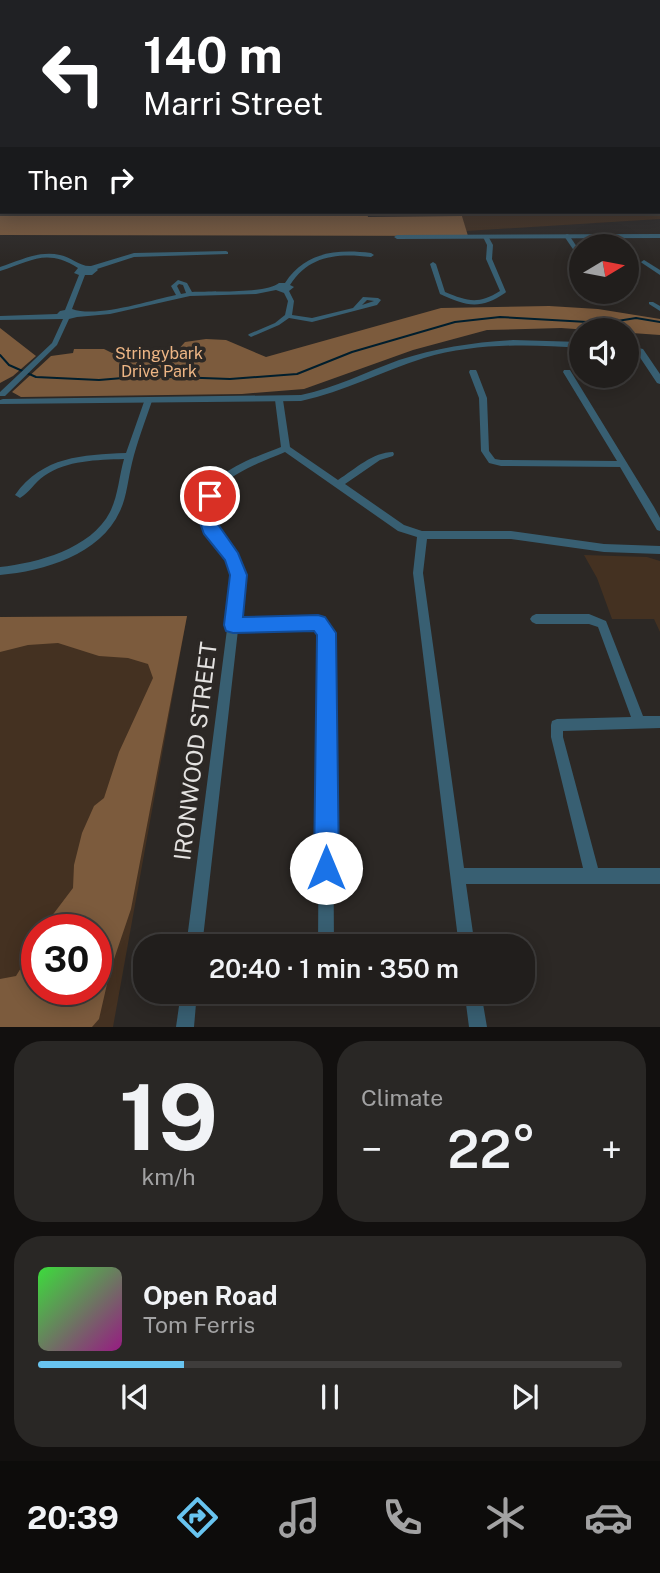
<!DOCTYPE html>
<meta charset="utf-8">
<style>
body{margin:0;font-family:"Public Sans",sans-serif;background:#292725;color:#f1f3f6;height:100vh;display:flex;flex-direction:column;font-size:26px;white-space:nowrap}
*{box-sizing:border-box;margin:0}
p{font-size:23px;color:#a2a2a3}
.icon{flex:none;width:38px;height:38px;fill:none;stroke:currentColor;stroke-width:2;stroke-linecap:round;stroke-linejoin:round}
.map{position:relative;height:1027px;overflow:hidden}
.side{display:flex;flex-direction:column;gap:14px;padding:14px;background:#12100f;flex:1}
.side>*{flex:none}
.guide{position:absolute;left:0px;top:0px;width:662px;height:214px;box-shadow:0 4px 18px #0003,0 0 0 2px #3e3c3b;background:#202124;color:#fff;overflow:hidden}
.needle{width:46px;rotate:80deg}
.tools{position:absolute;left:569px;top:234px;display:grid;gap:14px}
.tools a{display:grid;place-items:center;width:70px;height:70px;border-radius:50%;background:#211e1c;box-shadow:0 4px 18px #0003,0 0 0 2px #3e3c3b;font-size:35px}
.speed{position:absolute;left:21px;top:914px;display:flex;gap:14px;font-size:35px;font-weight:700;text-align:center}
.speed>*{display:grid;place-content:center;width:91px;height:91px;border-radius:50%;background:#211e1c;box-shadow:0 4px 18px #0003,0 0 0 2px #3e3c3b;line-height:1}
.speed .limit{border:10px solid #d22;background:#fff;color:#111}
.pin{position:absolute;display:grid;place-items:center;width:60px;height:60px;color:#fff;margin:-30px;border:4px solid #fff;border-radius:50%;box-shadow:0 2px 7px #0007}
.me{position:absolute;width:77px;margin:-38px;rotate:0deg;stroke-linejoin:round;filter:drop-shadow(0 0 5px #0008)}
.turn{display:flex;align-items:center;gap:24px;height:147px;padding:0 28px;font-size:32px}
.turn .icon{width:91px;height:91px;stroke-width:2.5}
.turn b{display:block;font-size:49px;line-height:60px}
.then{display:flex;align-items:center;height:66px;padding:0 28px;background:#0003;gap:14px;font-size:26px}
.big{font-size:52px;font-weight:600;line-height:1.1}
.side .widget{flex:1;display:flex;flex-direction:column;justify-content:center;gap:10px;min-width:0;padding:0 24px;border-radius:28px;background:#292725}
.side .dial{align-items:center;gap:0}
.dial b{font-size:91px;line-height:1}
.song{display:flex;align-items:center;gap:21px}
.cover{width:84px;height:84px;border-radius:10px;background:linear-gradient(135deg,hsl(120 70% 55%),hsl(310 70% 35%))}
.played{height:7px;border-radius:4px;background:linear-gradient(90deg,#68c4f0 25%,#3e3c3b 25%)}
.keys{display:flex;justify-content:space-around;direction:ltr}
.heat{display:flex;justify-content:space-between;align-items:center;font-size:38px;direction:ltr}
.side .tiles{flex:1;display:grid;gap:14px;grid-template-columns:1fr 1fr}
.widget:last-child{grid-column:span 2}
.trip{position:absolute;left:133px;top:934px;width:402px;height:70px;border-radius:28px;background:#211e1c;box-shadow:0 4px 18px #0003,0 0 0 2px #3e3c3b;font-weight:600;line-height:70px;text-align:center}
.dock{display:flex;height:112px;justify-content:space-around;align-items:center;background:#0d0c0b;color:#a2a2a3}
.dock .icon{width:49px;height:49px}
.dock .selected{color:#68c4f0}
.dock b{font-size:32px;color:#f1f3f6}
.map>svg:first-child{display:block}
.green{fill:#443121;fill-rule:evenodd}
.forest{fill:#7c5b3d}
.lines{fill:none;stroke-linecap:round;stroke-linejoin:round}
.stream{stroke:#001e2d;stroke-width:2}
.minor{fill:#385f72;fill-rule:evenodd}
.tertiary{fill:#385f72;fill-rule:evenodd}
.route{fill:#1a73e8;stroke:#114b97;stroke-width:2}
.labels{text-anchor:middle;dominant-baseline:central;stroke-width:7;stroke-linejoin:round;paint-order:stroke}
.far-park-label{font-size:16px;fill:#eeb685;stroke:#2c2825}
.near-street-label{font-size:23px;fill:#e4e2e0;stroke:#2c2825}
</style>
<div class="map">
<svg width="660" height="1027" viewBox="0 0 660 1027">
<rect width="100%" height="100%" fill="#2c2825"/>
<!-- green -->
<g class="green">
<polygon points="660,203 660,219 466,231 462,216 526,212 660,212"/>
<polygon points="584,555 647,557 660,561 660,632 654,619 612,619 597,578"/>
<path d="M 187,616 L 113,1027 L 0,1027 L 0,617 ZM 37,929 L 96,929 L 96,989 L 37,989 Z"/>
</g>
<!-- forest -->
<g class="forest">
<polygon points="0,116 2,212 367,212 368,217 462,216 468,236 0,235"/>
<polygon points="549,306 598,309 660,319 660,335 561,328 487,330 413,350 304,389 242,394 21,397 12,392 51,356 73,353 74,349 104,349 112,353 152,348 176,352 185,342 206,339 226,340 266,357 441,308"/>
<polygon points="0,328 36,356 13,376 0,383"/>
<polygon points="187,616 131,909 110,971 99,1019 92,1027 0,1027 0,979 16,976 37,942 37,989 96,989 96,929 42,929 73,888 74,865 82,833 94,806 104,798 119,752 153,678 148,664 128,658 99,656 58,643 28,645 0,652 0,617"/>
</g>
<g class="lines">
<!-- stream -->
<polyline class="stream" points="0,355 9,365 36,377 99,380 147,376 230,379 297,374 352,352 455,322 500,317 605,323 636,318 660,322"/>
<!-- minor -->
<g class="minor">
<polygon points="567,234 569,235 581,253 581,259 579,258 564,236"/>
<path d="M 486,235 L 488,236 L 493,245 L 492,259 L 506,292 L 505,293 C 480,310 466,306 440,294 L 430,264 L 433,262 L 436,264 L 445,292 C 467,301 478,305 500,291 L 486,259 L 487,245 L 483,237 Z"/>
<path d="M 226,251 L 228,252 L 228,254 L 134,257 L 97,269 L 98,270 L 92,275 L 85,275 L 72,309 C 97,318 148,301 176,295 L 171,286 L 178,280 L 187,283 L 192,292 C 211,291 266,294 279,283 L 285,283 C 305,252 336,249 371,253 L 374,255 L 371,257 C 338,253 309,255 290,285 L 294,287 L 289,291 L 294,301 L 292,315 L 312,318 L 353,308 L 363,297 L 378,298 L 381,300 L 377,305 L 312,322 L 289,318 L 279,325 L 251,337 L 248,335 L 249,334 L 275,323 L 285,315 L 288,301 L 284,293 L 276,290 L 256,294 L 190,296 L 110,314 L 77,317 L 69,319 L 57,345 L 5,396 L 0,396 L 0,392 L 52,343 L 63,319 L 0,320 L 0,316 L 57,314 L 60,311 L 65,310 L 79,275 L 74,273 L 78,268 C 46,248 32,261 0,271 L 0,267 C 19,261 39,250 60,255 C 71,257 80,267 91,266 L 134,253 ZM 179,284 L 183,285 L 186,293 L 181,294 L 177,286 ZM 367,300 L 374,301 L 362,305 Z"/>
<polygon points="644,260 660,270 660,275 642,263 641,262"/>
<polygon points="602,292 608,292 608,293 605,295"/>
<polygon points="649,302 653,302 660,306 660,311 649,304"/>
<polygon points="470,370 476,370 477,372 487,398 489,451 495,459 501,460 617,461 563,372 564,370 570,370 654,507 660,518 660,531 657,530 620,467 501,466 489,463 481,451 479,398 469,372"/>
<path d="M 276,398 L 279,398 L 283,400 L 290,447 L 338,480 C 355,469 373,452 393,452 L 394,454 L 393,456 L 380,460 L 345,484 L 404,525 L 422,531 L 511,531 L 604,544 L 660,546 L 660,554 L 604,552 L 511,539 L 427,539 L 423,573 L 464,868 L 583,868 L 551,737 L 551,725 L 552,721 L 557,719 L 631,717 L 598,627 L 589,624 L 536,624 L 532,622 L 530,619 L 532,616 L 536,614 L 589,614 L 606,621 L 643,716 L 660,716 L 660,728 L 563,731 L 563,737 L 598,868 L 660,868 L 660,884 L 466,884 L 475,947 L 459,947 L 413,573 L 417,537 L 398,531 L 285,452 C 255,465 191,485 216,530 C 224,544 238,554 243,571 C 247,583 241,607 239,620 L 318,618 L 322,620 L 332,633 L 334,947 L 318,947 L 320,634 L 315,628 L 238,630 L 202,947 L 186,947 L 234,575 C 228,557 212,546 205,528 C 185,480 248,460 281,447 L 275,400 Z"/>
<path d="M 145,399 L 151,399 L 152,401 C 145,422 137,442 132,463 C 128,479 127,496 120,511 C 100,555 44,571 0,575 L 0,567 C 37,563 91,549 110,512 C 118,496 119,477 124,459 C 97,460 67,460 44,476 C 35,482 29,493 20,498 L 15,495 C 43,456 82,455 126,453 Z"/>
<polygon points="181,992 197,992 194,1027 176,1027"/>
<polygon points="335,992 481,992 487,1027 469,1027 466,1004 352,1003 337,998"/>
</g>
<!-- tertiary -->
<g class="tertiary">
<polygon points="660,234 660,238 397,239 394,237 397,235"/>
<path d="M 513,340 L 581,342 L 581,348 C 529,344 475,343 424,358 C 382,371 344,392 301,401 L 0,404 L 0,400 L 3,399 L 301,395 C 335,388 366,372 399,360 C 436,348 474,342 513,340 Z"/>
<polygon points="626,345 643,349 660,374 660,384 657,383 637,353 626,351"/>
</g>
</g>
<!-- sky -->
<linearGradient id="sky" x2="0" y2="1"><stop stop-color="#181614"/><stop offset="0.45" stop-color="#454851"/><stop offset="1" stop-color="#454851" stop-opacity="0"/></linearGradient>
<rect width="660" height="260" fill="url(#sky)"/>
<!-- route -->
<polygon class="route" points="210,490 218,496 215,520 238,553 247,575 243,617 318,615 325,617 336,633 339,868 335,877 326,881 317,877 314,868 317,635 314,631 233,633 226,631 224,625 230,575 225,560 204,534 199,520 202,496"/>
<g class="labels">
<!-- far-park labels -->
<g class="far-park-label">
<text x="159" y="353">Stringybark<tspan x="159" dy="18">Drive Park</tspan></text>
</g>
<!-- near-street labels -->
<g class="near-street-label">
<text transform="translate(195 751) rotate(-83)">IRONWOOD STREET</text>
</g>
</g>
</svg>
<div class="tools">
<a><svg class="needle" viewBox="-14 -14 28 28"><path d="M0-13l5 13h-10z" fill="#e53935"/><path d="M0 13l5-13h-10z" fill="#a2a2a3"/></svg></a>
<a><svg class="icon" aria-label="sound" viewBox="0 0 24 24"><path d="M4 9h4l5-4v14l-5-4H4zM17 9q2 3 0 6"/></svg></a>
</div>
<div class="speed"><div class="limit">30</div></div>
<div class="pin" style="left:210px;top:496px;background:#d93025"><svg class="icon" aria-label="arrive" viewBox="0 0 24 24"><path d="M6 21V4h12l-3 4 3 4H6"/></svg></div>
<svg class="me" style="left:326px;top:868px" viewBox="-20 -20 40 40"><circle r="19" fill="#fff"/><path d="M0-13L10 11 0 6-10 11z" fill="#1a73e8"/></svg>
<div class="trip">20:40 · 1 min · 350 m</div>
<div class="guide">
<div class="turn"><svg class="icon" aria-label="left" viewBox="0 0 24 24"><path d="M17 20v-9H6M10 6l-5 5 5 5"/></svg><div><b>140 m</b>Marri Street</div></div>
<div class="then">Then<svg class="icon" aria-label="right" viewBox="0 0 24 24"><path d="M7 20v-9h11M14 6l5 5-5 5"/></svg></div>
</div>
</div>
<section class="side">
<div class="tiles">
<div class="widget dial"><b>19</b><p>km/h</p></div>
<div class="widget"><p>Climate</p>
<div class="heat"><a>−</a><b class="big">22°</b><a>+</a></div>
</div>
<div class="widget">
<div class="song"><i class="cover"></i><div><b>Open Road</b><p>Tom Ferris</p></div></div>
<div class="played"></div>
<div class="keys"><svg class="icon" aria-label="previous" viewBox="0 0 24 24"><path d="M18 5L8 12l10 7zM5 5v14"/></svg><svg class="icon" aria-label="pause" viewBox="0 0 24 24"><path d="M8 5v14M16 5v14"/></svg><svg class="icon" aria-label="next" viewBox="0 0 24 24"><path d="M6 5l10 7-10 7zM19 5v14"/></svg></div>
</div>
</div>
</section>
<nav class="dock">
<b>20:39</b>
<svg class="icon selected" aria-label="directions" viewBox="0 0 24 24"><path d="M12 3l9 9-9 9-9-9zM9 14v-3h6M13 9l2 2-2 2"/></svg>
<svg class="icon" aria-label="music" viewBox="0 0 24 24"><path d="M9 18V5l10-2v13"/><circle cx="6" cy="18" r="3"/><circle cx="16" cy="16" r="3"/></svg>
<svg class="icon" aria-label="phone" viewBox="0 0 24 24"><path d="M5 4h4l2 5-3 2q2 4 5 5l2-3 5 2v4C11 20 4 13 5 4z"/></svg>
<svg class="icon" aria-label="climate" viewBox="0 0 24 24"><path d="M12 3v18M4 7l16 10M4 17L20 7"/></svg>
<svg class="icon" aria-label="car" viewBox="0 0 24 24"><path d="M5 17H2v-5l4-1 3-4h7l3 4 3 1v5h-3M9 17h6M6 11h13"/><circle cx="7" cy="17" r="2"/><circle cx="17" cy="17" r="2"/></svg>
</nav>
